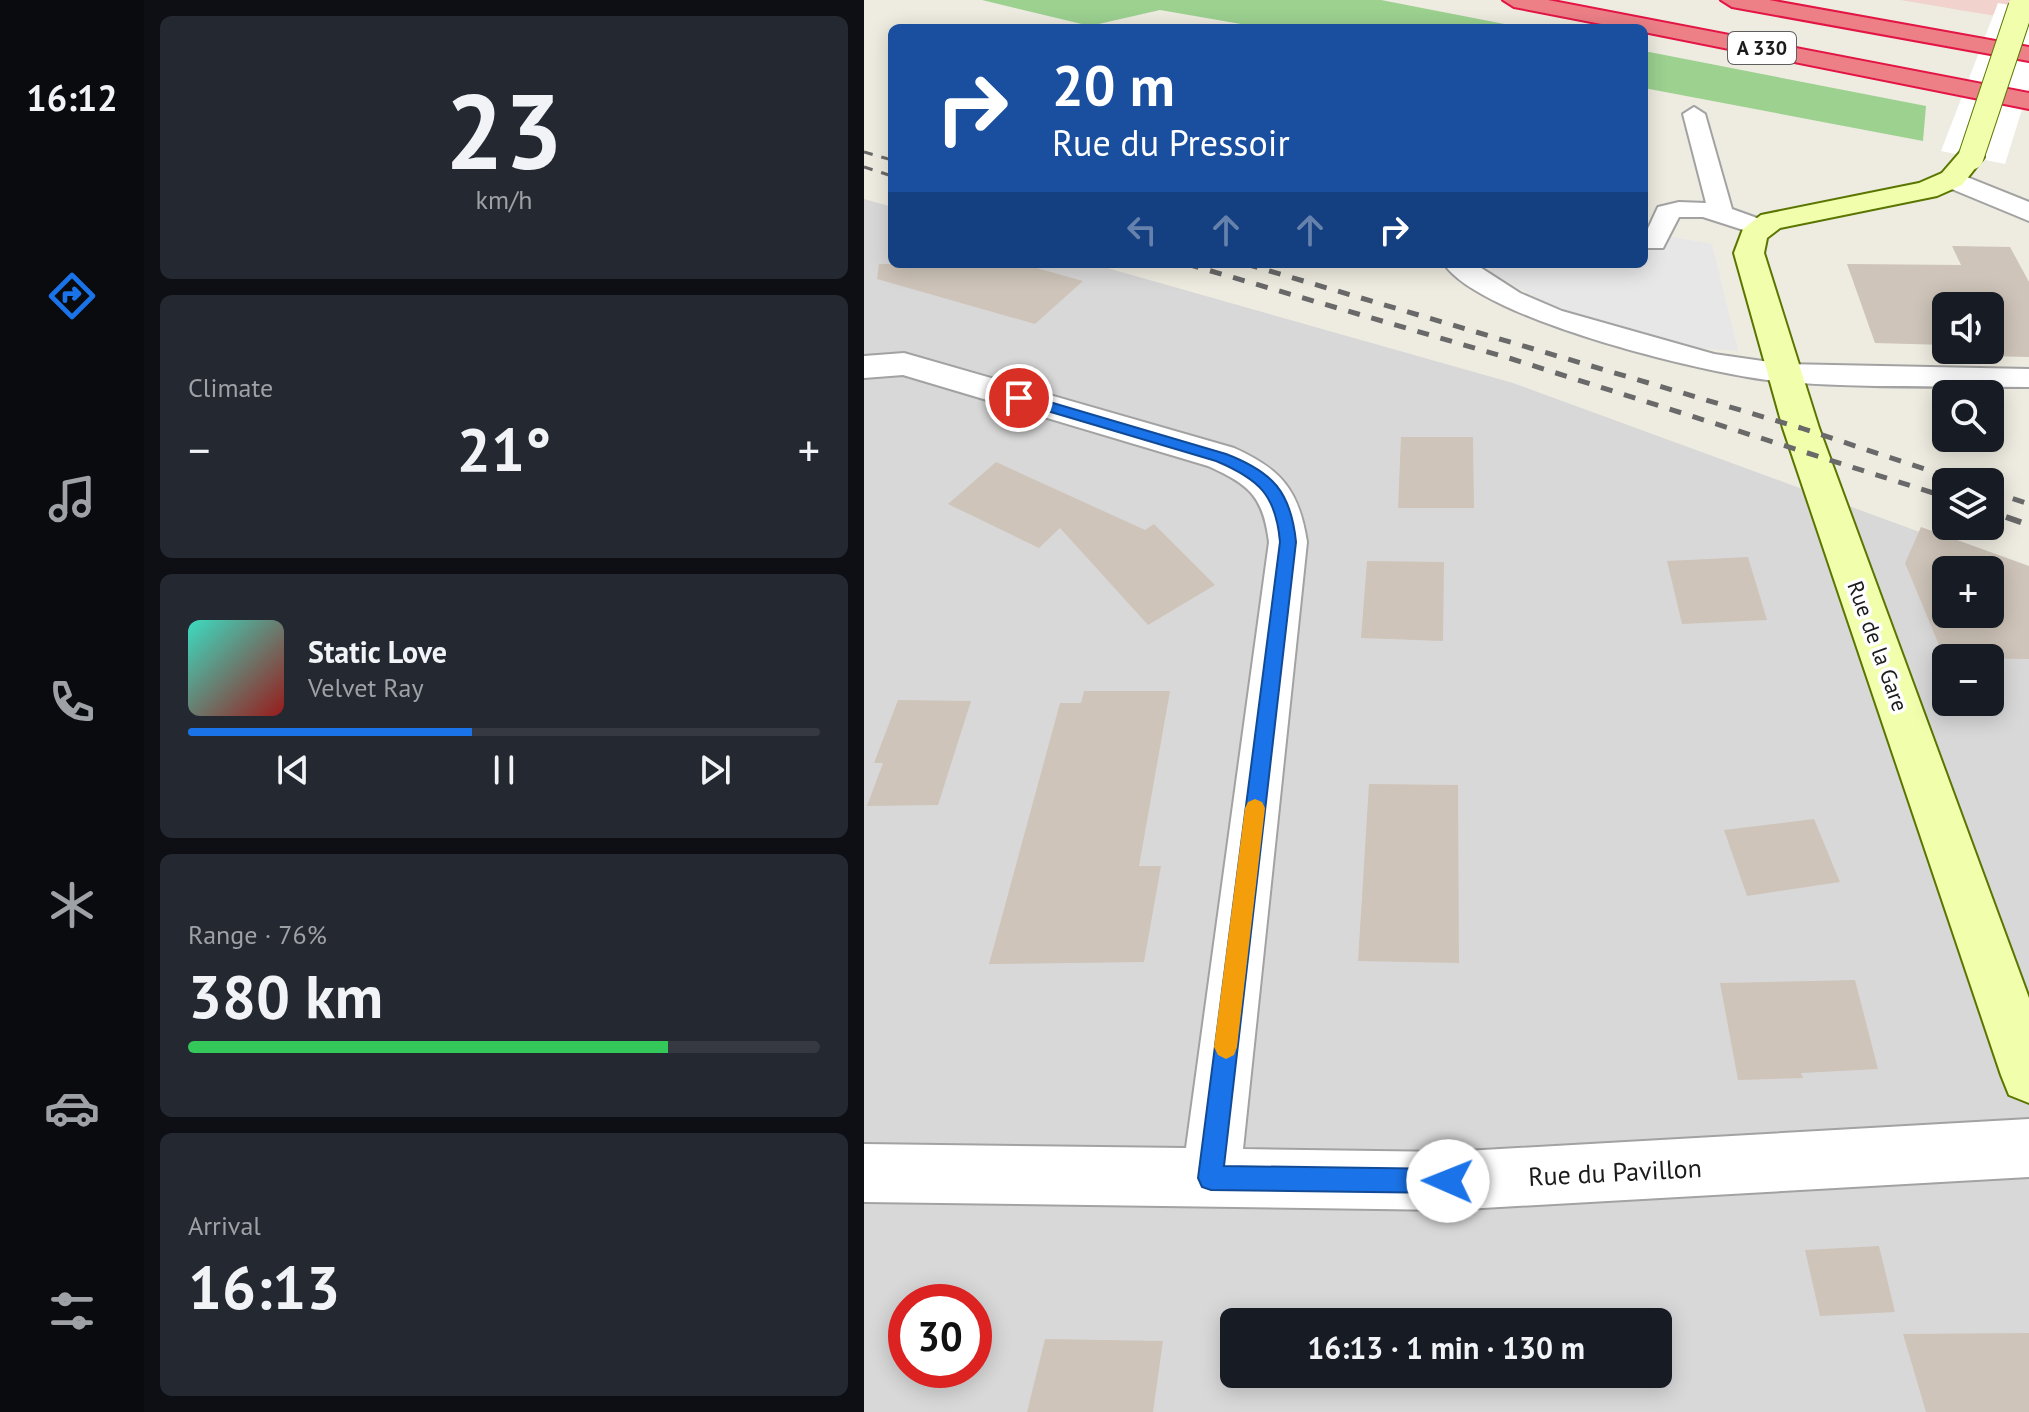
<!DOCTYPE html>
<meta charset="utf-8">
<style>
body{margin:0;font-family:"PT Sans",sans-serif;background:#242831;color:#f1f3f6;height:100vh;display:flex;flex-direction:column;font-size:30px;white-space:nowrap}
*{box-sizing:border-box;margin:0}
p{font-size:26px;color:#9ea1a6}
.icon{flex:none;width:44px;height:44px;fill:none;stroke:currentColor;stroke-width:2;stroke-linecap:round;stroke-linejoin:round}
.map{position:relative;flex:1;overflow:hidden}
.sheet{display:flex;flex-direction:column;gap:16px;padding:16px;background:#0d0f14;width:720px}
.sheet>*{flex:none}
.top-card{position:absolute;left:24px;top:24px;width:760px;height:244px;border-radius:12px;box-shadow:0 4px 20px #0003;background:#1a4fa0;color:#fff;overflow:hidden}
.buttons{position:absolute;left:1068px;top:292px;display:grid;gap:16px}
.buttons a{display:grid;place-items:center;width:72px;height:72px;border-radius:12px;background:#171b24;box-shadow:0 4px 20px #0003;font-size:40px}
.speed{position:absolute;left:24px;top:1284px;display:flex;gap:16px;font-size:40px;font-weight:700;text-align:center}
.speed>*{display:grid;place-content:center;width:104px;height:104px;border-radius:50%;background:#171b24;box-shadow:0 4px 20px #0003;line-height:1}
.speed .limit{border:12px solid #d22;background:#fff;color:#111}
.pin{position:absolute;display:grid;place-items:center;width:68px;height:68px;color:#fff;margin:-34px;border:4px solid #fff;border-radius:50%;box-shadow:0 2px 8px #0007}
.me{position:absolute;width:88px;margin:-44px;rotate:271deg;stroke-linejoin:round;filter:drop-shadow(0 0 6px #0008)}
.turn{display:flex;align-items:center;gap:28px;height:168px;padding:0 32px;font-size:36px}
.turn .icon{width:104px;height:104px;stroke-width:2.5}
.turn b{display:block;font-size:56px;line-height:68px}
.lanes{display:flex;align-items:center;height:76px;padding:0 32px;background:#0003;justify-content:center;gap:40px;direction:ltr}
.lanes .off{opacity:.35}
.big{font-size:60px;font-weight:700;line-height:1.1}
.sheet .card{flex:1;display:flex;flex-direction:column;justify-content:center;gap:12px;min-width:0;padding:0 28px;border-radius:12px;background:#242831}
.sheet .dial{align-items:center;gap:0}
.dial b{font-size:104px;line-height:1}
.song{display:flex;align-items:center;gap:24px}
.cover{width:96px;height:96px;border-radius:12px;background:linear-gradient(135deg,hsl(170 70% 55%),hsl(0 70% 35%))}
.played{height:8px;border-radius:4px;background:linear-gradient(90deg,#1a73e8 45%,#363941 45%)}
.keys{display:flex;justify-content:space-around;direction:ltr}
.heat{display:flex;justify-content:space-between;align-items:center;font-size:44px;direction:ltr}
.charge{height:12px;border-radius:6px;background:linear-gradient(90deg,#34c759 76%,#363941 0)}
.trip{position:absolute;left:356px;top:1308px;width:452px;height:80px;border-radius:12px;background:#171b24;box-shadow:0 4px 20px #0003;font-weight:700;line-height:80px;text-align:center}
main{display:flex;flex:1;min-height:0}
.tabs{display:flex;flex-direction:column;width:144px;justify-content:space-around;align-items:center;background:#090b0e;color:#9ea1a6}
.tabs .icon{width:56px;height:56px}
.tabs .selected{color:#1a73e8}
.tabs b{font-size:36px;color:#f1f3f6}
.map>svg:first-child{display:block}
.residential{fill:#d9d8d8;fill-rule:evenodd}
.commercial{fill:#f1d2cc}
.forest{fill:#9cd190}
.parking{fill:#e7e7e7}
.pier{fill:#fff}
.building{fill:#cec4b9;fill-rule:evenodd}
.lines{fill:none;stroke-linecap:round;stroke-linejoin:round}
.lane-casing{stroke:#a2a2a2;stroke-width:4}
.street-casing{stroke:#a2a2a2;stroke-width:4}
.secondary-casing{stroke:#5a7500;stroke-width:4}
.highway-casing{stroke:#e31544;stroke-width:4}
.lane{fill:#fff;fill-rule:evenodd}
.street{fill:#fff;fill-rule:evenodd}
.secondary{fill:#f1ffad;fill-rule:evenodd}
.highway{fill:#ed7f87;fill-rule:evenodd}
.rail-far2{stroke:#696969;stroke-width:3;stroke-dasharray:9 9;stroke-linecap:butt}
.rail-far1{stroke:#696969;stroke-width:5;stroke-dasharray:12 12;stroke-linecap:butt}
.rail{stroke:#696969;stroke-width:6;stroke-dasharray:16 16;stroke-linecap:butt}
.secondary-bridge-casing{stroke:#5a7500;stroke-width:27;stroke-linecap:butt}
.secondary-bridge{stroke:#f1ffad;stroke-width:25}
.route{fill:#1a73e8;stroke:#114b97;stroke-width:2}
.slow{fill:#f59e0b}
.labels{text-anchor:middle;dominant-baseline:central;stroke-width:7;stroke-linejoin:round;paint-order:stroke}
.shield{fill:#fff;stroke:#5f5f5f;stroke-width:2}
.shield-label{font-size:20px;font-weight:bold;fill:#1b1b1b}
.street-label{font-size:22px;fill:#1b1b1b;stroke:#fff}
.near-street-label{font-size:26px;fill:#1b1b1b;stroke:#fff}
</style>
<main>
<nav class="tabs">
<b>16:12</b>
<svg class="icon selected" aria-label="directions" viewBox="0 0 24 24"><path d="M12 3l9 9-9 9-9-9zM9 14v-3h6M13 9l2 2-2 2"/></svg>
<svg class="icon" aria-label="music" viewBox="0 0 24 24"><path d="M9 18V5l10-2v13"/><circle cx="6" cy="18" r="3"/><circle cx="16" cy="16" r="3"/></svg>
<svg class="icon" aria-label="phone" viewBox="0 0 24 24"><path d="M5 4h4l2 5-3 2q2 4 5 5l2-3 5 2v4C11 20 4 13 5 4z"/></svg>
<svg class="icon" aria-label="climate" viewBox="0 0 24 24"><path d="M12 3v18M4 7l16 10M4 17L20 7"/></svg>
<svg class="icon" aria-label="car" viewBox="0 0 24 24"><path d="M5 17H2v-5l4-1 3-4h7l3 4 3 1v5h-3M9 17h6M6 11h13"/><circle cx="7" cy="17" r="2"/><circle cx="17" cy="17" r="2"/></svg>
<svg class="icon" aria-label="filters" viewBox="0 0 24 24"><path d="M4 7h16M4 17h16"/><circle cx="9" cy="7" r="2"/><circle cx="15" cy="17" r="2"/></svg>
</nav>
<section class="sheet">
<div class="card dial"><b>23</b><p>km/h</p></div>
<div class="card"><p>Climate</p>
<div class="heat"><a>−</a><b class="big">21°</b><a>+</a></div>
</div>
<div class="card">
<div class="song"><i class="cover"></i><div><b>Static Love</b><p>Velvet Ray</p></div></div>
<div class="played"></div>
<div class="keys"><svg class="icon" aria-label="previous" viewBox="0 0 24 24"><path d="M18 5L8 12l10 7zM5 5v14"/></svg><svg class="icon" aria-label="pause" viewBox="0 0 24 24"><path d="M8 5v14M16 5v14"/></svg><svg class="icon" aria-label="next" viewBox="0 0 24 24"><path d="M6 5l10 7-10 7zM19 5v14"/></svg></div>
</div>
<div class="card"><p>Range · 76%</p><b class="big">380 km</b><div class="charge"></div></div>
<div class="card"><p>Arrival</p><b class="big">16:13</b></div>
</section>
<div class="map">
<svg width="1165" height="1412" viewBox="0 0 1165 1412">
<rect width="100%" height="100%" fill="#eeebe0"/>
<!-- residential -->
<path class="residential" d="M 0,199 L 28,207 L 28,264 L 229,264 L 649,383 L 1165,572 L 1165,1412 L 0,1412 ZM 1082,570 L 1126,570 L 1126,614 L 1082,614 ZM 1082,658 L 1126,658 L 1126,702 L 1082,702 ZM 42,1302 L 110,1302 L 110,1370 L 42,1370 ZM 370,1322 L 794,1322 L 794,1374 L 370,1374 Z"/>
<!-- commercial -->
<polygon class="commercial" points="1037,0 1165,0 1165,21 1101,11"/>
<!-- forest -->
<g class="forest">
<polygon points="118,0 517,0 661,28 400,28 296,10 226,26"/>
<polygon points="780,51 1062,106 1059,141 780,88"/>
</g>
<!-- parking -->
<polygon class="parking" points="780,232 848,244 874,351 833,348 690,307 626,273 627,264 780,264"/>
<!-- pier -->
<polygon class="pier" points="1134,3 1165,8 1165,87 1141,164 1077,151"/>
<!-- building -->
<g class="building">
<polygon points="1088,246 1146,247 1165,282 1165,357 1118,356 1116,350 1126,350 1126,306 1082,306 1082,345 1011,343 983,264 1097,265"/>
<polygon points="15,264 158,264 219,281 171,324 13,279"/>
<polygon points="537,437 609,437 610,508 534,508"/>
<polygon points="132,462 281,530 290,524 351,585 284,625 196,528 175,548 84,504"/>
<path d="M 1057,527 L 1165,566 L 1165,659 L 1082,658 L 1082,662 L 1041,563 ZM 1082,570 L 1126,570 L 1126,614 L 1082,614 Z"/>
<polygon points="884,557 903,620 818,624 803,561"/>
<polygon points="503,561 580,562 579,641 497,638"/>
<polygon points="220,691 306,691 275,866 297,866 280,962 125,964 196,703 217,703"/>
<polygon points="34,700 107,701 74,805 3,806 19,763 10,763"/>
<polygon points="505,784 594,785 595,963 494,961"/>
<polygon points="950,819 976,882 883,896 860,830"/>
<polygon points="991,980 1014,1069 937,1073 939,1078 874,1080 856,983"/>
<polygon points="1015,1246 1031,1312 956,1316 941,1250"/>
<polygon points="1165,1333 1165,1412 1062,1412 1039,1334"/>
<polygon points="181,1339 299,1341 289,1412 163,1412"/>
</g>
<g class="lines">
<!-- lane casing -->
<g class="lane-casing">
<g id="lane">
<polygon points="830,107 841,114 868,209 904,222 908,227 904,232 895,235 839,217 815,217 799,248 781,248 780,237 794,207 815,202 842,203 819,114"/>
<path d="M 580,264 L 611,264 L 656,293 L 698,311 L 850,354 L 920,364 L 1165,369 L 1165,387 C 1084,386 1002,388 921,382 C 852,377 618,320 580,264 Z"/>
</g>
</g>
<!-- street casing -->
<g class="street-casing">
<g id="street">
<polygon points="1088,171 1165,202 1165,221 1078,185 1074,179 1078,173"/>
<path d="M 40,353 L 370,448 C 417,469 435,490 443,542 L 379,1149 L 584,1152 L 1165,1119 L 1165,1177 L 584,1210 L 0,1202 L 0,1144 L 322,1148 L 405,542 C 399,496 386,485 344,466 L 39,375 L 0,378 L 0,356 Z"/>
</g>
</g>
<!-- secondary casing -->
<g class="secondary-casing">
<polygon id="secondary" points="1107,149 1117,151 1120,157 1098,185 1073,196 916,228 903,238 900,253 955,428 1165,998 1165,1103 1145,1095 1137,1075 919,428 870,253 879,229 897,215 1055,183 1078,173 1097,151"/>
</g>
<!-- highway casing -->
<g class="highway-casing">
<g id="highway">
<polygon points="639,0 684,0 1165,93 1165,109 780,32 780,28 758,28 650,7"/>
<polygon points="857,0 905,0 1165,47 1165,61 868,7"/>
</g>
</g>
<!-- lane -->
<use href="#lane" class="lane"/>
<!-- street -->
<use href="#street" class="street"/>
<!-- secondary -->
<use href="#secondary" class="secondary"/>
<!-- highway -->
<use href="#highway" class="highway"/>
<!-- rail-far2 -->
<g class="rail-far2">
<polyline points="0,152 28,160"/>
<polyline points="0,167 28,176"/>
</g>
<!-- rail-far1 -->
<g class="rail-far1">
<polyline points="323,264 648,359 1082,497"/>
<polyline points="382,264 937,428 1100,482"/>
<polyline points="1126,491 1165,504"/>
<polyline points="1126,511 1148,519"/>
</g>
<!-- rail -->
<polyline class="rail" points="1142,517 1165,525"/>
<!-- secondary-bridge casing -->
<g class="secondary-bridge-casing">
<polyline id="secondary-bridge" points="1107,157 1157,7"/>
</g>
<!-- secondary-bridge -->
<use href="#secondary-bridge" class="secondary-bridge"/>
</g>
<!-- route -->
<path class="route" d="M 155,393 L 362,454 C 409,472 427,492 432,542 L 360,1166 L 584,1169 L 593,1173 L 597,1181 L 593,1190 L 584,1193 L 347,1190 L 338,1187 L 334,1178 L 416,542 C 412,495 395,479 352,461 L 150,401 L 150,395 Z"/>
<!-- slow -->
<polygon class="slow" points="391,799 398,802 401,808 373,1047 370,1055 362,1059 354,1055 350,1047 381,808 384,802"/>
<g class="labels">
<!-- shield labels -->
<rect class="shield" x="864" y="32" width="68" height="32" rx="6"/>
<g class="shield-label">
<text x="898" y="48">A 330</text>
</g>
<!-- street labels -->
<g class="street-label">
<text transform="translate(1014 646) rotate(70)">Rue de la Gare</text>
</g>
<!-- near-street labels -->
<g class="near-street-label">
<text transform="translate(751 1172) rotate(-3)">Rue du Pavillon</text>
</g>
</g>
</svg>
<div class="buttons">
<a><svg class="icon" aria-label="sound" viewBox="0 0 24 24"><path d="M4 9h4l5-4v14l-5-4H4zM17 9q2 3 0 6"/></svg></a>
<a><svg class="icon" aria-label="search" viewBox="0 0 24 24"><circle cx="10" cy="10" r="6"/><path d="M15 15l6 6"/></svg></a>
<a><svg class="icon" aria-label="layers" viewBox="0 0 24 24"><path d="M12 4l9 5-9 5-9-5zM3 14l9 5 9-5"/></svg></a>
<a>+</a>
<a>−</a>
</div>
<div class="speed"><div class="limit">30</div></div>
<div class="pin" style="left:155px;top:398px;background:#d93025"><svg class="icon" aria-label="arrive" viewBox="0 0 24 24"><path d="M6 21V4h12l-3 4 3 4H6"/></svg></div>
<svg class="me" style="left:584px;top:1181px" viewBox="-20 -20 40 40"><circle r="19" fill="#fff"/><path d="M0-13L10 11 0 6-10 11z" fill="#1a73e8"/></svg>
<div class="trip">16:13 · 1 min · 130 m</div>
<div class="top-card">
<div class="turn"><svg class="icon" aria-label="right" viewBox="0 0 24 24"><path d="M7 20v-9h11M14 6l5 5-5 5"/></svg><div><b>20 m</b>Rue du Pressoir</div></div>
<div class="lanes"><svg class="icon off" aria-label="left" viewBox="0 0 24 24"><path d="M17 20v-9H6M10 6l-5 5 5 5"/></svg><svg class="icon off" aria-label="ahead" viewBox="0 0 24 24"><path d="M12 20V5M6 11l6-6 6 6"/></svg><svg class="icon off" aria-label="ahead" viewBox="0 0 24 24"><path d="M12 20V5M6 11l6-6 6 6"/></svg><svg class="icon" aria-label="right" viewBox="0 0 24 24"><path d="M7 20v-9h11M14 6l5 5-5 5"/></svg></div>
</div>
</div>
</main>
